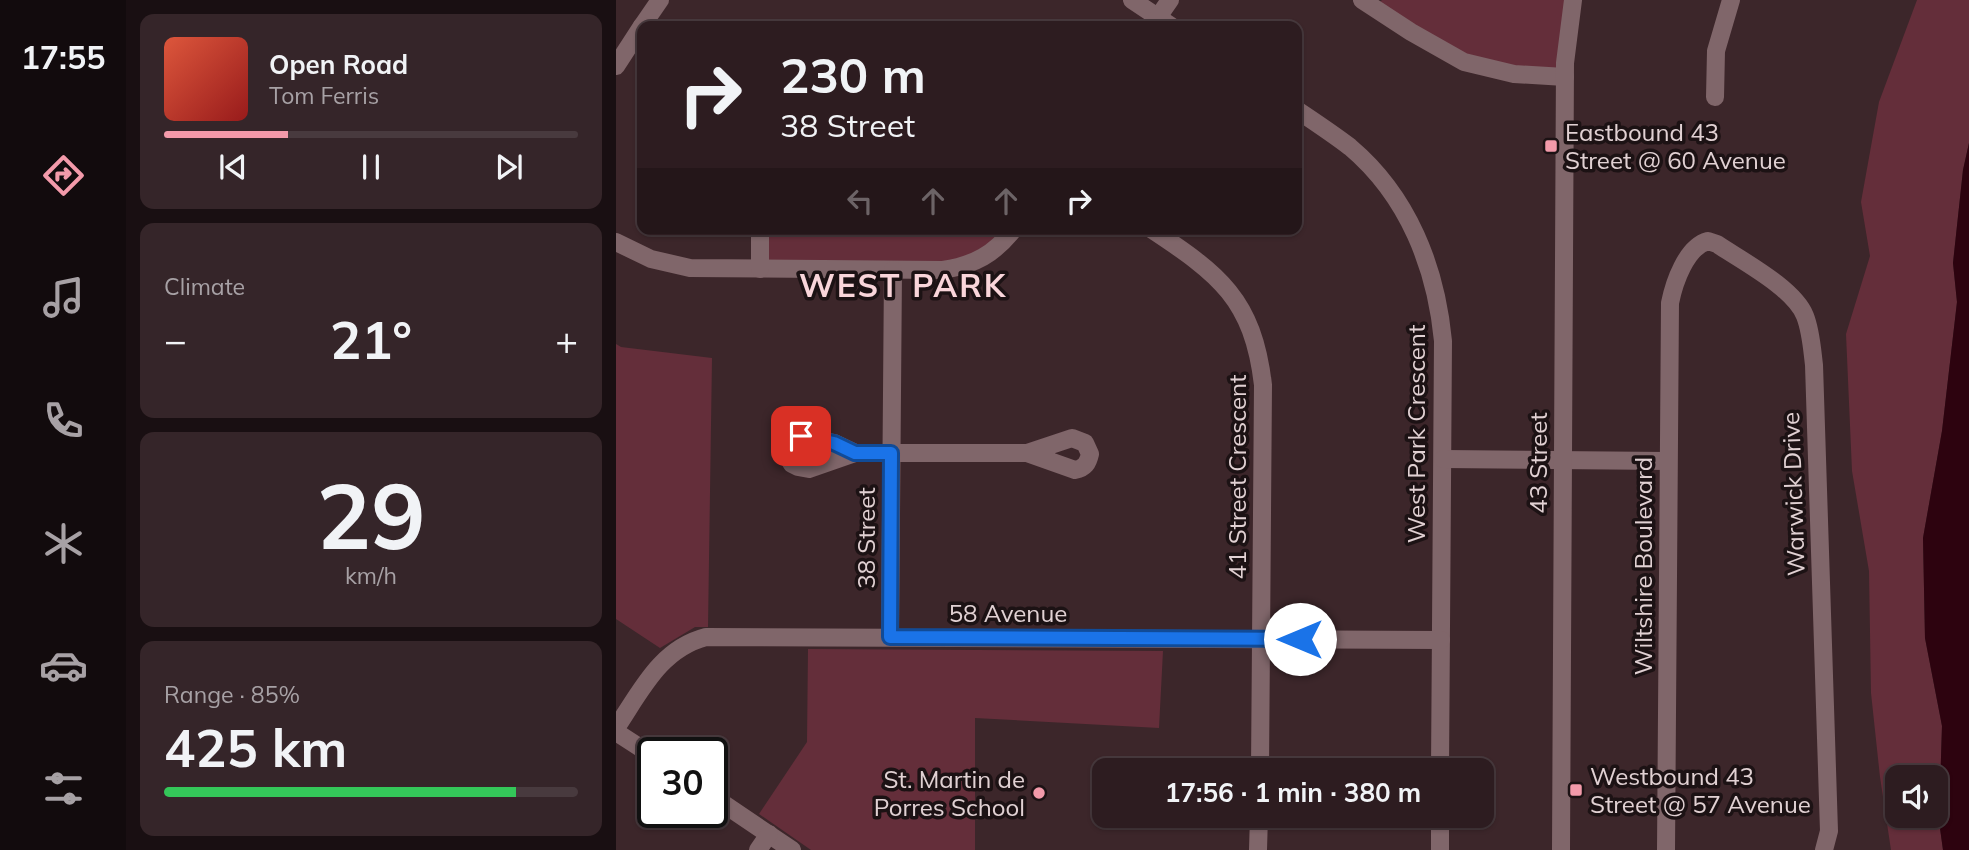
<!DOCTYPE html>
<meta charset="utf-8">
<style>
body{margin:0;font-family:Mulish,sans-serif;background:#352529;color:#f1f3f6;height:100vh;display:flex;flex-direction:column;font-size:26px;white-space:nowrap}
*{box-sizing:border-box;margin:0}
p{font-size:23px;color:#a7a1a5}
.icon{flex:none;width:38px;height:38px;fill:none;stroke:currentColor;stroke-width:2;stroke-linecap:round;stroke-linejoin:round}
.map{position:relative;flex:1;overflow:hidden}
.panel{display:flex;flex-direction:column;gap:14px;padding:14px;background:#190f12;width:490px}
.panel>*{flex:none}
.guide{position:absolute;left:21px;top:21px;width:665px;height:214px;border-radius:14px;box-shadow:0 2px 5px #0004,0 0 0 2px #483a3e;background:#2d1c20;color:#f1f3f6;overflow:hidden}
.controls{position:absolute;left:1269px;top:765px;display:grid;gap:14px}
.controls a{display:grid;place-items:center;width:63px;height:63px;border-radius:14px;background:#2d1c20;box-shadow:0 2px 5px #0004,0 0 0 2px #483a3e;font-size:35px}
.speed{position:absolute;left:21px;top:737px;display:flex;gap:14px;font-size:35px;font-weight:700;text-align:center}
.speed>*{display:grid;place-content:center;width:91px;height:91px;border-radius:50%;background:#2d1c20;box-shadow:0 2px 5px #0004,0 0 0 2px #483a3e;line-height:1}
.speed .limit{border:4px solid #111;border-radius:10px;background:#fff;color:#111}
.pin{position:absolute;display:grid;place-items:center;width:60px;height:60px;color:#fff;margin:-30px;border-radius:14px;box-shadow:0 4px 10px #0006}
.me{position:absolute;width:77px;margin:-38px;rotate:270deg;stroke-linejoin:round;filter:drop-shadow(0 0 5px #0008)}
.turn{display:flex;align-items:center;gap:24px;height:147px;padding:0 28px;font-size:32px}
.turn .icon{width:91px;height:91px;stroke-width:2.5}
.turn b{display:block;font-size:49px;line-height:60px}
.lanes{display:flex;align-items:center;height:66px;padding:0 28px;background:#0003;justify-content:center;gap:35px;direction:ltr}
.lanes .off{opacity:.35}
.big{font-size:52px;font-weight:700;line-height:1.1}
.panel .card{flex:1;display:flex;flex-direction:column;justify-content:center;gap:10px;min-width:0;padding:0 24px;border-radius:14px;background:#352529}
.panel .dial{align-items:center;gap:0}
.dial b{font-size:91px;line-height:1}
.song{display:flex;align-items:center;gap:21px}
.cover{width:84px;height:84px;border-radius:10px;background:linear-gradient(135deg,hsl(10 70% 55%),hsl(0 70% 35%))}
.played{height:7px;border-radius:4px;background:linear-gradient(90deg,#f39aaa 30%,#483a3e 30%)}
.keys{display:flex;justify-content:space-around;direction:ltr}
.heat{display:flex;justify-content:space-between;align-items:center;font-size:38px;direction:ltr}
.charge{height:10px;border-radius:5px;background:linear-gradient(90deg,#34c759 85%,#483a3e 0)}
.trip{position:absolute;left:476px;top:758px;width:402px;height:70px;border-radius:14px;background:#2d1c20;box-shadow:0 2px 5px #0004,0 0 0 2px #483a3e;font-weight:700;line-height:70px;text-align:center}
main{display:flex;flex:1;min-height:0}
.menu{display:flex;flex-direction:column;width:126px;justify-content:space-around;align-items:center;background:#120b0d;color:#a7a1a5}
.menu .icon{width:49px;height:49px}
.menu .current{color:#f39aaa}
.menu b{font-size:32px;color:#f1f3f6}
.map>svg:first-child{display:block}
.green{fill:#642e3a;fill-rule:evenodd}
.water{fill:#2d030f}
.lines{fill:none;stroke-linecap:round;stroke-linejoin:round}
.minor{stroke:#80666a;stroke-width:18}
.route-casing{stroke:#114b97;stroke-width:18}
.route{stroke:#1a73e8;stroke-width:12}
.poi-dot{fill:#f39aaa;stroke:#1c1214;stroke-width:2.5}
.labels{text-anchor:middle;dominant-baseline:central;stroke-width:7;stroke-linejoin:round;paint-order:stroke}
.poi-label{font-size:24px;fill:#e1d1d3;stroke:#1c1214;text-anchor:start}
.street-label{font-size:24px;fill:#e1d1d3;stroke:#1c1214}
.district-label{font-size:32px;font-weight:bold;letter-spacing:2px;fill:#f9d5da;stroke:#1c1214}
</style>
<main>
<nav class="menu">
<b>17:55</b>
<svg class="icon current" aria-label="directions" viewBox="0 0 24 24"><path d="M12 3l9 9-9 9-9-9zM9 14v-3h6M13 9l2 2-2 2"/></svg>
<svg class="icon" aria-label="music" viewBox="0 0 24 24"><path d="M9 18V5l10-2v13"/><circle cx="6" cy="18" r="3"/><circle cx="16" cy="16" r="3"/></svg>
<svg class="icon" aria-label="phone" viewBox="0 0 24 24"><path d="M5 4h4l2 5-3 2q2 4 5 5l2-3 5 2v4C11 20 4 13 5 4z"/></svg>
<svg class="icon" aria-label="climate" viewBox="0 0 24 24"><path d="M12 3v18M4 7l16 10M4 17L20 7"/></svg>
<svg class="icon" aria-label="car" viewBox="0 0 24 24"><path d="M5 17H2v-5l4-1 3-4h7l3 4 3 1v5h-3M9 17h6M6 11h13"/><circle cx="7" cy="17" r="2"/><circle cx="17" cy="17" r="2"/></svg>
<svg class="icon" aria-label="filters" viewBox="0 0 24 24"><path d="M4 7h16M4 17h16"/><circle cx="9" cy="7" r="2"/><circle cx="15" cy="17" r="2"/></svg>
</nav>
<section class="panel">
<div class="card">
<div class="song"><i class="cover"></i><div><b>Open Road</b><p>Tom Ferris</p></div></div>
<div class="played"></div>
<div class="keys"><svg class="icon" aria-label="previous" viewBox="0 0 24 24"><path d="M18 5L8 12l10 7zM5 5v14"/></svg><svg class="icon" aria-label="pause" viewBox="0 0 24 24"><path d="M8 5v14M16 5v14"/></svg><svg class="icon" aria-label="next" viewBox="0 0 24 24"><path d="M6 5l10 7-10 7zM19 5v14"/></svg></div>
</div>
<div class="card"><p>Climate</p>
<div class="heat"><a>−</a><b class="big">21°</b><a>+</a></div>
</div>
<div class="card dial"><b>29</b><p>km/h</p></div>
<div class="card"><p>Range · 85%</p><b class="big">425 km</b><div class="charge"></div></div>
</section>
<div class="map">
<svg width="1353" height="850" viewBox="0 0 1353 850">
<rect width="100%" height="100%" fill="#3c262a"/>
<!-- green -->
<g class="green">
<polygon points="766,0 957,0 949,77 848,62 758,8"/>
<path d="M 1301,0 L 1353,0 L 1353,143 L 1347,170 L 1337,263 L 1341,302 L 1326,431 L 1307,538 L 1309,638 L 1326,726 L 1323,821 L 1327,850 L 1275,850 L 1264,777 L 1255,693 L 1253,571 L 1236,471 L 1230,334 L 1254,256 L 1245,202 L 1263,102 ZM 1281,777 L 1320,777 L 1320,816 L 1281,816 Z"/>
<polygon points="146,229 398,229 352,264 144,269"/>
<polygon points="0,344 5,347 96,358 92,627 79,627 44,648 0,619"/>
<polygon points="192,649 547,651 543,728 359,718 359,850 195,850 143,814 191,742"/>
</g>
<!-- water -->
<polygon class="water" points="1353,143 1353,850 1327,850 1323,821 1326,726 1309,638 1307,538 1326,431 1341,302 1337,263 1347,170"/>
<g class="lines">
<!-- minor -->
<g class="minor">
<polyline points="516,0 555,26"/>
<polyline points="746,0 795,32 848,62 898,74 949,77"/>
<polyline points="26,26 44,0"/>
<polyline points="536,26 554,0"/>
<polyline points="0,66 26,26"/>
<polyline points="1099,97 1100,51 1115,0"/>
<path d="M 681,110 C 699,122 717,134 734,147 C 792,196 820,267 827,341 L 824,770"/>
<path d="M 535,229 C 603,274 637,299 647,385 L 644,770"/>
<path d="M 0,242 L 35,259 L 74,268 L 327,270 C 359,265 378,254 398,229"/>
<polyline points="144,269 144,229"/>
<path d="M 239,453 L 218,443 L 185,436 C 177,439 172,445 170,454 L 176,464 L 182,467 L 193,469 L 239,453 L 411,453 L 456,438 L 469,443 L 474,454 C 472,463 469,468 459,470 L 411,453"/>
<polyline points="827,459 1052,461"/>
<polyline points="274,637 277,270"/>
<path d="M 0,728 C 25,691 44,649 90,637 L 825,640"/>
<polyline points="0,732 37,756"/>
<polyline points="96,796 176,850"/>
<polyline points="142,850 153,834"/>
<polyline points="642,850 643,816"/>
<polyline points="824,850 824,816"/>
<polyline points="945,850 949,63 957,0"/>
<path d="M 1050,850 L 1054,303 C 1058,283 1070,247 1092,241 L 1101,244 C 1126,261 1178,288 1189,316 C 1195,331 1196,349 1198,365 L 1213,831 L 1208,850"/>
</g>
</g>
<g class="lines">
<!-- route casing -->
<g class="route-casing">
<polyline id="route" points="185,436 218,443 239,453 275,453 274,637 684,639"/>
</g>
<!-- route -->
<use href="#route" class="route"/>
</g>
<!-- markers -->
<g class="poi-dot">
<rect x="928" y="139" width="14" height="14" rx="3.5"/>
<rect x="953" y="783" width="14" height="14" rx="3.5"/>
<circle cx="423" cy="793" r="7"/>
</g>
<g class="labels">
<!-- poi labels -->
<g class="poi-label">
<text x="949" y="132">Eastbound 43<tspan x="949" dy="28">Street @ 60 Avenue</tspan></text>
<text x="974" y="776">Westbound 43<tspan x="974" dy="28">Street @ 57 Avenue</tspan></text>
<text x="409" y="779" text-anchor="end">St. Martin de<tspan x="409" dy="28">Porres School</tspan></text>
</g>
<!-- street labels -->
<g class="street-label">
<text transform="translate(800 434) rotate(-90)">West Park Crescent</text>
<text transform="translate(922 463) rotate(-90)">43 Street</text>
<text transform="translate(621 477) rotate(-90)">41 Street Crescent</text>
<text transform="translate(1177 494) rotate(-92)">Warwick Drive</text>
<text transform="translate(250 538) rotate(-90)">38 Street</text>
<text transform="translate(1027 566) rotate(-90)">Wiltshire Boulevard</text>
<text x="392" y="613">58 Avenue</text>
</g>
<!-- district labels -->
<g class="district-label">
<text x="287" y="285">WEST PARK</text>
</g>
</g>
</svg>
<div class="controls">
<a><svg class="icon" aria-label="sound" viewBox="0 0 24 24"><path d="M4 9h4l5-4v14l-5-4H4zM17 9q2 3 0 6"/></svg></a>
</div>
<div class="speed"><div class="limit">30</div></div>
<div class="pin" style="left:185px;top:436px;background:#d93025"><svg class="icon" aria-label="arrive" viewBox="0 0 24 24"><path d="M6 21V4h12l-3 4 3 4H6"/></svg></div>
<svg class="me" style="left:684px;top:639px" viewBox="-20 -20 40 40"><circle r="19" fill="#fff"/><path d="M0-13L10 11 0 6-10 11z" fill="#1a73e8"/></svg>
<div class="trip">17:56 · 1 min · 380 m</div>
<div class="guide">
<div class="turn"><svg class="icon" aria-label="right" viewBox="0 0 24 24"><path d="M7 20v-9h11M14 6l5 5-5 5"/></svg><div><b>230 m</b>38 Street</div></div>
<div class="lanes"><svg class="icon off" aria-label="left" viewBox="0 0 24 24"><path d="M17 20v-9H6M10 6l-5 5 5 5"/></svg><svg class="icon off" aria-label="ahead" viewBox="0 0 24 24"><path d="M12 20V5M6 11l6-6 6 6"/></svg><svg class="icon off" aria-label="ahead" viewBox="0 0 24 24"><path d="M12 20V5M6 11l6-6 6 6"/></svg><svg class="icon" aria-label="right" viewBox="0 0 24 24"><path d="M7 20v-9h11M14 6l5 5-5 5"/></svg></div>
</div>
</div>
</main>
